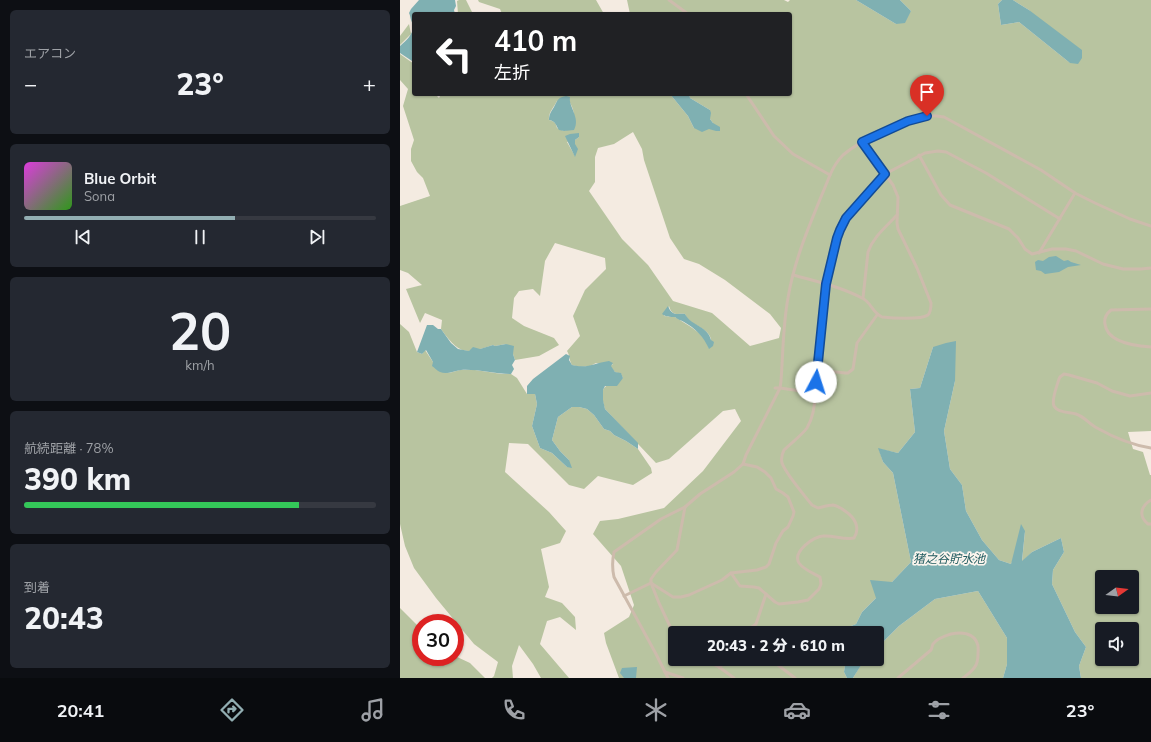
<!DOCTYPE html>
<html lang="ja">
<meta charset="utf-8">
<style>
body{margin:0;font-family:Mulish,"Noto Sans JP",sans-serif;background:#242831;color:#f1f3f6;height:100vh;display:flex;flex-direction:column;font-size:15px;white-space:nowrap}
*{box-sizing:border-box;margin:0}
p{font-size:13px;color:#9ea1a6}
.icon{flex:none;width:22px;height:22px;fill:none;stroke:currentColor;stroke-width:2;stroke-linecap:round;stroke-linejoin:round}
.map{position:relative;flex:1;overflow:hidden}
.sheet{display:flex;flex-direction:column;gap:10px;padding:10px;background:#0d0f14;width:400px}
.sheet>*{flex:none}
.banner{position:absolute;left:12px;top:12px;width:380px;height:84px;border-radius:4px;box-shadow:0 1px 3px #0004;background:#202124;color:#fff;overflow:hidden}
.needle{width:26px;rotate:76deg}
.fabs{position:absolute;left:695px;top:570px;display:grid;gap:8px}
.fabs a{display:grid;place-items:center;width:44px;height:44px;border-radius:4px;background:#171b24;box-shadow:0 1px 3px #0004;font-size:20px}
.speed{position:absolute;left:12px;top:614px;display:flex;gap:8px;font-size:20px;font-weight:700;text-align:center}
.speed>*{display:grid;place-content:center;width:52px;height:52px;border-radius:50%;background:#171b24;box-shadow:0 1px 3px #0004;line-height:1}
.speed .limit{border:6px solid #d22;background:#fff;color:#111}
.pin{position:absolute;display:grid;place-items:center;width:34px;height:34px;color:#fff;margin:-41px -17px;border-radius:50% 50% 50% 0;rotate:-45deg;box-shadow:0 0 4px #0007}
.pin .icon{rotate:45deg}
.me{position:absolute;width:44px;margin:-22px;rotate:5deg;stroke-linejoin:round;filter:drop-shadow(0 0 3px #0008)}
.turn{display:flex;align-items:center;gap:14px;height:84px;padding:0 16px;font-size:18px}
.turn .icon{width:52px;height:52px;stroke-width:2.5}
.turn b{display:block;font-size:28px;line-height:34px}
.big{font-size:30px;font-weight:800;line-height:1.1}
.sheet .widget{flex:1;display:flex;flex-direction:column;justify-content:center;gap:6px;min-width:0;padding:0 14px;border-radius:6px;background:#242831}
.sheet .dial{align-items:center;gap:0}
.dial b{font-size:52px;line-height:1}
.song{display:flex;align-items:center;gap:12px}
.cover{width:48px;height:48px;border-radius:6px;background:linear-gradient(135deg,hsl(300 70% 55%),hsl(110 70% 35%))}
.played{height:4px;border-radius:2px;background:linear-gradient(90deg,#92aeb2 60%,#363941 60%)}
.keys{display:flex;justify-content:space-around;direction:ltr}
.heat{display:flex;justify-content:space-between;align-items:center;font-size:22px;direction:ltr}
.charge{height:6px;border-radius:3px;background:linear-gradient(90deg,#34c759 78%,#363941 0)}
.trip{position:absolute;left:268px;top:626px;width:216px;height:40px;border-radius:4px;background:#171b24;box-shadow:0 1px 3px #0004;font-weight:800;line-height:40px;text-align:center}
.tabs{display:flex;height:64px;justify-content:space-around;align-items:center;background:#090b0e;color:#9ea1a6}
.tabs .icon{width:28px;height:28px}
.tabs .current{color:#92aeb2}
.tabs b{font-size:18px;color:#f1f3f6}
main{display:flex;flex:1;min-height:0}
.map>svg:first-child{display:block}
.green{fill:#b8c4a0;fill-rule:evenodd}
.water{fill:#7fb0b2}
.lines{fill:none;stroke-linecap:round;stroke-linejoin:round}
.minor{stroke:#cdbbac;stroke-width:3}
.route-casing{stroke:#114b97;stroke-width:10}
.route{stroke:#1a73e8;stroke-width:7}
.labels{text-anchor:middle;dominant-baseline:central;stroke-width:3.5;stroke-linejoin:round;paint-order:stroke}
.water-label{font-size:12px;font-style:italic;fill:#1f5a5e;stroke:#fbf5ee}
</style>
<main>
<section class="sheet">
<div class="widget"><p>エアコン</p>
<div class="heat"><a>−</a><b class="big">23°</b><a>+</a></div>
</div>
<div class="widget">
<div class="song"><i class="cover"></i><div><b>Blue Orbit</b><p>Sona</p></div></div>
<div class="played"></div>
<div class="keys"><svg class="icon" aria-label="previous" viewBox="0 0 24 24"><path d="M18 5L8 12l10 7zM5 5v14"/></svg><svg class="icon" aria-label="pause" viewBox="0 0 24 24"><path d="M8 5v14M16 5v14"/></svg><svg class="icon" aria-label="next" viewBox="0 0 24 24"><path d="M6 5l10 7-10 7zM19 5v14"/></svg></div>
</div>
<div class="widget dial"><b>20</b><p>km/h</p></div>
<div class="widget"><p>航続距離 · 78%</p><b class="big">390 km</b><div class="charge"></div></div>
<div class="widget"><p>到着</p><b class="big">20:43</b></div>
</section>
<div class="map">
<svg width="751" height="678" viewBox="0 0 751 678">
<rect width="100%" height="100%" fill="#f4ebe1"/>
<!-- green -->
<g class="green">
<polygon points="59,0 66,0 73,14 58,14 57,1"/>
<polygon points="78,0 196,0 204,14 102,14 100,9 79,2"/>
<path d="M 227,0 L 384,0 L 388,2 L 390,0 L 456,0 L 496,24 L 511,11 L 500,0 L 602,0 L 598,4 L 601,25 L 619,22 L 670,63 L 629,10 L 613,0 L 751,0 L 751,431 L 728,432 L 733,449 L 743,452 L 750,475 L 751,475 L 751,678 L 681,678 L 679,666 L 686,647 L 675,632 L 652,584 L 653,570 L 664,552 L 661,538 L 632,552 L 622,562 L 625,531 L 611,564 L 599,560 L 582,540 L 566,511 L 562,485 L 550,469 L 544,431 L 555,381 L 533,347 L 520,388 L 510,389 L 515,432 L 498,453 L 479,449 L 483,462 L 493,473 L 511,562 L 492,582 L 462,612 L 456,624 L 439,631 L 438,633 L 275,633 L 275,659 L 446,659 L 444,672 L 447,678 L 219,678 L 206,643 L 204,633 L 229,617 L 234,605 L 221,566 L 193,534 L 200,521 L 218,519 L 264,508 L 303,471 L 341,421 L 335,409 L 323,411 L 269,459 L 256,463 L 205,409 C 198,386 204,386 223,378 L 221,374 L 215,372 L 210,366 L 213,364 L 196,363 L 190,366 L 180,367 L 172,365 C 169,360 170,356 167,351 L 180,336 L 173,316 L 185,290 L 206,269 L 205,258 L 155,243 L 145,261 L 140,296 L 133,289 L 119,291 L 114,298 L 112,318 L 124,326 L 154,338 L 159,345 L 139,356 L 115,360 L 113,354 L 106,344 L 95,346 L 93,345 C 64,355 59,354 41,329 L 42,320 L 25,313 L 20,323 L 6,289 L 22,285 L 8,273 L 0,270 L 0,206 L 30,196 L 23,178 L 17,172 L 11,161 L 11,149 L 14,140 L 3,106 L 8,89 L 0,80 L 0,54 L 14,64 L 14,94 L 35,94 L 39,98 L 41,94 L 270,94 L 288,116 L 294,128 L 313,123 L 310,119 L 310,110 L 290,98 L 289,94 L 390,94 L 390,14 L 230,14 ZM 157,101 L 169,101 C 175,111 174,116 175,127 L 164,131 L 157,128 C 156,123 154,121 149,120 C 148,113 154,107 157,101 ZM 233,132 L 242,149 L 244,160 L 270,238 L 284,259 L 299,264 L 325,280 L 370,314 L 381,328 L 379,338 L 350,346 L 312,313 L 273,301 L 248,265 L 222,239 L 189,191 L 195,182 L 195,157 L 198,148 L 214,144 ZM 179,137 L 175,140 L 175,156 L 167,142 ZM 269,306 C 272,317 278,313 285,314 C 286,316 287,319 289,320 C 293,325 309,329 311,339 C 311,342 310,345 309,348 L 306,341 L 299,333 L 291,327 L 275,317 L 264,316 ZM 702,577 L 732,577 L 732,607 L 702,607 ZM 702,629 L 732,629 L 732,659 L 702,659 Z"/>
<polygon points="9,24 11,34 0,45 0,36"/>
<polygon points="0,324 9,332 17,352 22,354 25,350 33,362 49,373 60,370 75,370 102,374 111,374 117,378 127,394 135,394 137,404 132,426 140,448 152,453 167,467 169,460 160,451 152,440 158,417 172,407 179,407 187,409 194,415 204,429 210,431 214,435 226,441 238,449 251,468 252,473 233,485 198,476 184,489 169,485 128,444 109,443 105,472 149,512 166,531 160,543 141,549 149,587 145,597 162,603 175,617 176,630 160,617 147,621 140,644 169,678 141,678 133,664 119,645 112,666 113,678 92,678 94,676 98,662 74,644 36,598 14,568 5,546 0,524"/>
<polygon points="578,591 607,638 607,664 603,678 453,678 464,660 477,659 477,648 499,626 535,599"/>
<polygon points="0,608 21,629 21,657 55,657 55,656 70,663 85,678 0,678"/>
</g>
<!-- water -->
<g class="water">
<path d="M 19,0 L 55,0 L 56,6 L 54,10 L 55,14 L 14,14 L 14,25 C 10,21 11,17 9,13 L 11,9 Z"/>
<polygon points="456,0 500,0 511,11 505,23 496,24"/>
<polygon points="602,0 613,0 629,10 682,50 682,58 678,64 670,63 619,22 601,25 598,4"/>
<path d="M 14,27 L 14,61 L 12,61 L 0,53 L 0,46 C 7,40 11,36 14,27 Z"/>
<polygon points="270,94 289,94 290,98 310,110 311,113 310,119 313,123 320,127 320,131 316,131 309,129 302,132 294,128 288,116"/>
<path d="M 166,96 L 170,97 C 168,106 181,118 174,130 L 164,131 L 159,130 C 156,126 156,121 149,120 C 149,114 151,112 154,107 C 158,100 157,98 166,96 Z"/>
<polygon points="179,133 179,137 175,140 175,144 178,149 175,157 165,136 170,134"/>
<polygon points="656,256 664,261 668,260 671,262 681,265 668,267 659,272 645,274 641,271 636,270 635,262 638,260 643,261 649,257"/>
<path d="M 268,306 C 272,317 278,313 285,314 C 291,326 308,326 311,340 L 314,342 L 313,346 L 309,349 C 304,337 295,328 284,322 C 281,320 278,320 275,317 C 270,317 266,317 262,314 Z"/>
<path d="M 27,325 L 33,325 L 38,329 L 41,329 L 51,343 L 58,349 L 69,351 L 73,347 L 80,349 L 93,345 L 95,346 L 106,344 L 114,346 L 113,354 L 115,360 L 112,365 L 114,369 L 111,374 C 94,374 78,369 61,370 C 54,371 47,375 40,372 C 37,371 34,367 32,366 L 33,362 L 26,350 L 22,354 L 17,352 Z"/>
<polygon points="556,341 555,381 544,431 550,469 562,485 566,511 582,540 599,560 611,564 621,524 625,531 622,561 632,552 661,538 664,552 653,570 652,584 675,632 686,647 679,666 681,678 603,678 607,664 607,638 578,591 535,599 499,626 477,648 477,633 438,633 439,631 456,624 462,612 476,598 470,580 492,582 511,562 493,473 483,462 478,448 498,453 515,432 510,389 520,388 533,347 546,343"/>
<path d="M 166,354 L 170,356 L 169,360 L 172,365 C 188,369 194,363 209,361 L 213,363 L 211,366 L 215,372 L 221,373 L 223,378 L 217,386 L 205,386 L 203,390 L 203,400 L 205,409 L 238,443 L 238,449 L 226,441 L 214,435 L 210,431 L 204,429 L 194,415 L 187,409 L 179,407 L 172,407 L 158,417 L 152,440 L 160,451 L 169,460 L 172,468 L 167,467 L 152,453 L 140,448 L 132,426 L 137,404 L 135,394 L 127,394 L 127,386 L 133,379 Z"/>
<polygon points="446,659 465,659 453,678 447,678 444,672"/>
<polygon points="237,667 236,678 224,678 220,673 222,668"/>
</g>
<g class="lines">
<!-- minor -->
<g class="minor">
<polyline points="269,0 288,14"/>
<polyline points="346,94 374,136 393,154 430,175"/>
<polyline points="519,155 541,195 550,205 609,229 618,238 625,249 632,254 652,249 666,249 676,251 703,264 723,269 741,269 751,268"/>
<polyline points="639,253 675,193"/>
<path d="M 393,275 C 416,281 441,287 462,298 C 471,302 472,312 482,317 C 491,318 521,320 528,315 C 531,312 531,307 531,303 L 517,268 L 498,229 L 497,223 L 498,197 L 493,185 L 462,142"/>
<path d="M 463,298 L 468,252 C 473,237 486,227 497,215"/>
<path d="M 751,309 L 711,310 C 706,314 704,319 705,324 C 707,343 736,346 751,347"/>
<polyline points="417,370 445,373 448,373 453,369 457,343 477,315"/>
<path d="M 375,388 L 380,388 L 381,381 C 383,354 383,324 388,298 C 395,255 414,215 430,175 C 433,168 437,161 443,155 C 462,139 501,121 526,116 C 532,115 538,116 544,117 L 641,170 L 675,193 L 695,203 L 730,219 L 751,226"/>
<polyline points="415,393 417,370 427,284 435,246 440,230 446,218 485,174 525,153 538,151 546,152 586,173 660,219"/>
<path d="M 751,393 L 730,396 L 712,391 L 697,383 L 669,375 L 664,374 L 660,377 L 659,379 C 657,386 651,400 654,406 C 658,413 669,412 676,414 C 685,417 689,424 697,428 C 713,437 732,445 751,448"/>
<path d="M 751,500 C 741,506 738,516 748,524 L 751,524"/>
<polyline points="251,583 273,597 281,597 289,595 322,580 331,573 357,570 366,567 369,564 376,543 383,531 388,527 393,516 394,512 388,497 383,493 376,489 371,478 365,472 357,467 343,464"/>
<polyline points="224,596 251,583"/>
<polyline points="344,633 356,624 366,594"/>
<polyline points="275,637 259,603 251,583 251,579 256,572 277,550 285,507"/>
<polyline points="303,659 319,667 334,678"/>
<polyline points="370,659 395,678"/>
<polyline points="319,667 330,659"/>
<polyline points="265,672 283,678"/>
<path d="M 268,678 L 256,654 L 214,577 C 212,568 212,561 214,552 L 261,519 L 285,507 L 300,494 L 334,472 L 343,464 L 346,455 L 380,388 L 415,393 C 415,405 413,418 407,428 C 402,435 390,444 384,450 C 382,454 381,459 382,463 C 386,474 404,495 412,505 L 418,508 C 423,507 428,505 433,505 C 438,506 441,508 445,511 C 454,517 461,527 454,538 C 444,540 433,535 423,536 C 414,536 392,552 399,563 C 404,570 413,573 420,577 L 421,584 L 419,589 L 408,600 L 398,602 L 379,604 L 375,602 L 359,588 L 354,587 L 340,586 L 331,573"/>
<path d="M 498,678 L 531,650 C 532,648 532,646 533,644 C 537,638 545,636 551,634 C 566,631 580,635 578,653 C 578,657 578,661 576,665 C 573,671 568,674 563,678"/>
</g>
</g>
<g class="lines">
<!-- route casing -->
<g class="route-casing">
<polyline id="route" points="416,382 426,284 437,238 440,230 446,218 485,174 462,142 508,121 527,116"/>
</g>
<!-- route -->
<use href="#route" class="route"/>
</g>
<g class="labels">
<!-- water labels -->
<g class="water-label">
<text x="549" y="558">猪之谷貯水池</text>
</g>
</g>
</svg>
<div class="fabs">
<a><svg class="needle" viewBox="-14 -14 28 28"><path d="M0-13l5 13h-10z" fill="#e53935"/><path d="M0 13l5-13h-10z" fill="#9ea1a6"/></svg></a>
<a><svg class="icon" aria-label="sound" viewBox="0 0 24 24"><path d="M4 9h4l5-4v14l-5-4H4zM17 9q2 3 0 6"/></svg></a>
</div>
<div class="speed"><div class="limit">30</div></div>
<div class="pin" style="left:527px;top:116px;background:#d93025"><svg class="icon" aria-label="arrive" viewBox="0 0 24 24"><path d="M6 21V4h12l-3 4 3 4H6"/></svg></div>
<svg class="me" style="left:416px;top:382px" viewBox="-20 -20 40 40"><circle r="19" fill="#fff"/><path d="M0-13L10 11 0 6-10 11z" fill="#1a73e8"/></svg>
<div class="trip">20:43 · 2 分 · 610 m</div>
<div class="banner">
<div class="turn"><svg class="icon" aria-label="left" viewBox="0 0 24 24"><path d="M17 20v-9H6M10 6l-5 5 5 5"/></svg><div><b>410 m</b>左折</div></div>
</div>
</div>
</main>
<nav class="tabs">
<b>20:41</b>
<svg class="icon current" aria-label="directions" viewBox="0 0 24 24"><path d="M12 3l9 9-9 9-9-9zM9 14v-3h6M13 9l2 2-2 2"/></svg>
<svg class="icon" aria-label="music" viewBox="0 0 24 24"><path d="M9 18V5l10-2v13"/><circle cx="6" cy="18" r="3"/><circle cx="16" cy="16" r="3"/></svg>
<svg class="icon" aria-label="phone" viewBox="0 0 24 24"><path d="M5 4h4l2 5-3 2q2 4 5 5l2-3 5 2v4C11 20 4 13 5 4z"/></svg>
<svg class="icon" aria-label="climate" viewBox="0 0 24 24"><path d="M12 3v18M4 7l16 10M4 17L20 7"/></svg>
<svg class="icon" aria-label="car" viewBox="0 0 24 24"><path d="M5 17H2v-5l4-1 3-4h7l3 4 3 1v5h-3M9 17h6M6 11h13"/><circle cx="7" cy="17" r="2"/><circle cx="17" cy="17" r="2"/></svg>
<svg class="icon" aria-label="filters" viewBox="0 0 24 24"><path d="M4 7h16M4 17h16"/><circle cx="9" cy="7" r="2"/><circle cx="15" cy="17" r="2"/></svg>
<b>23°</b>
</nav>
